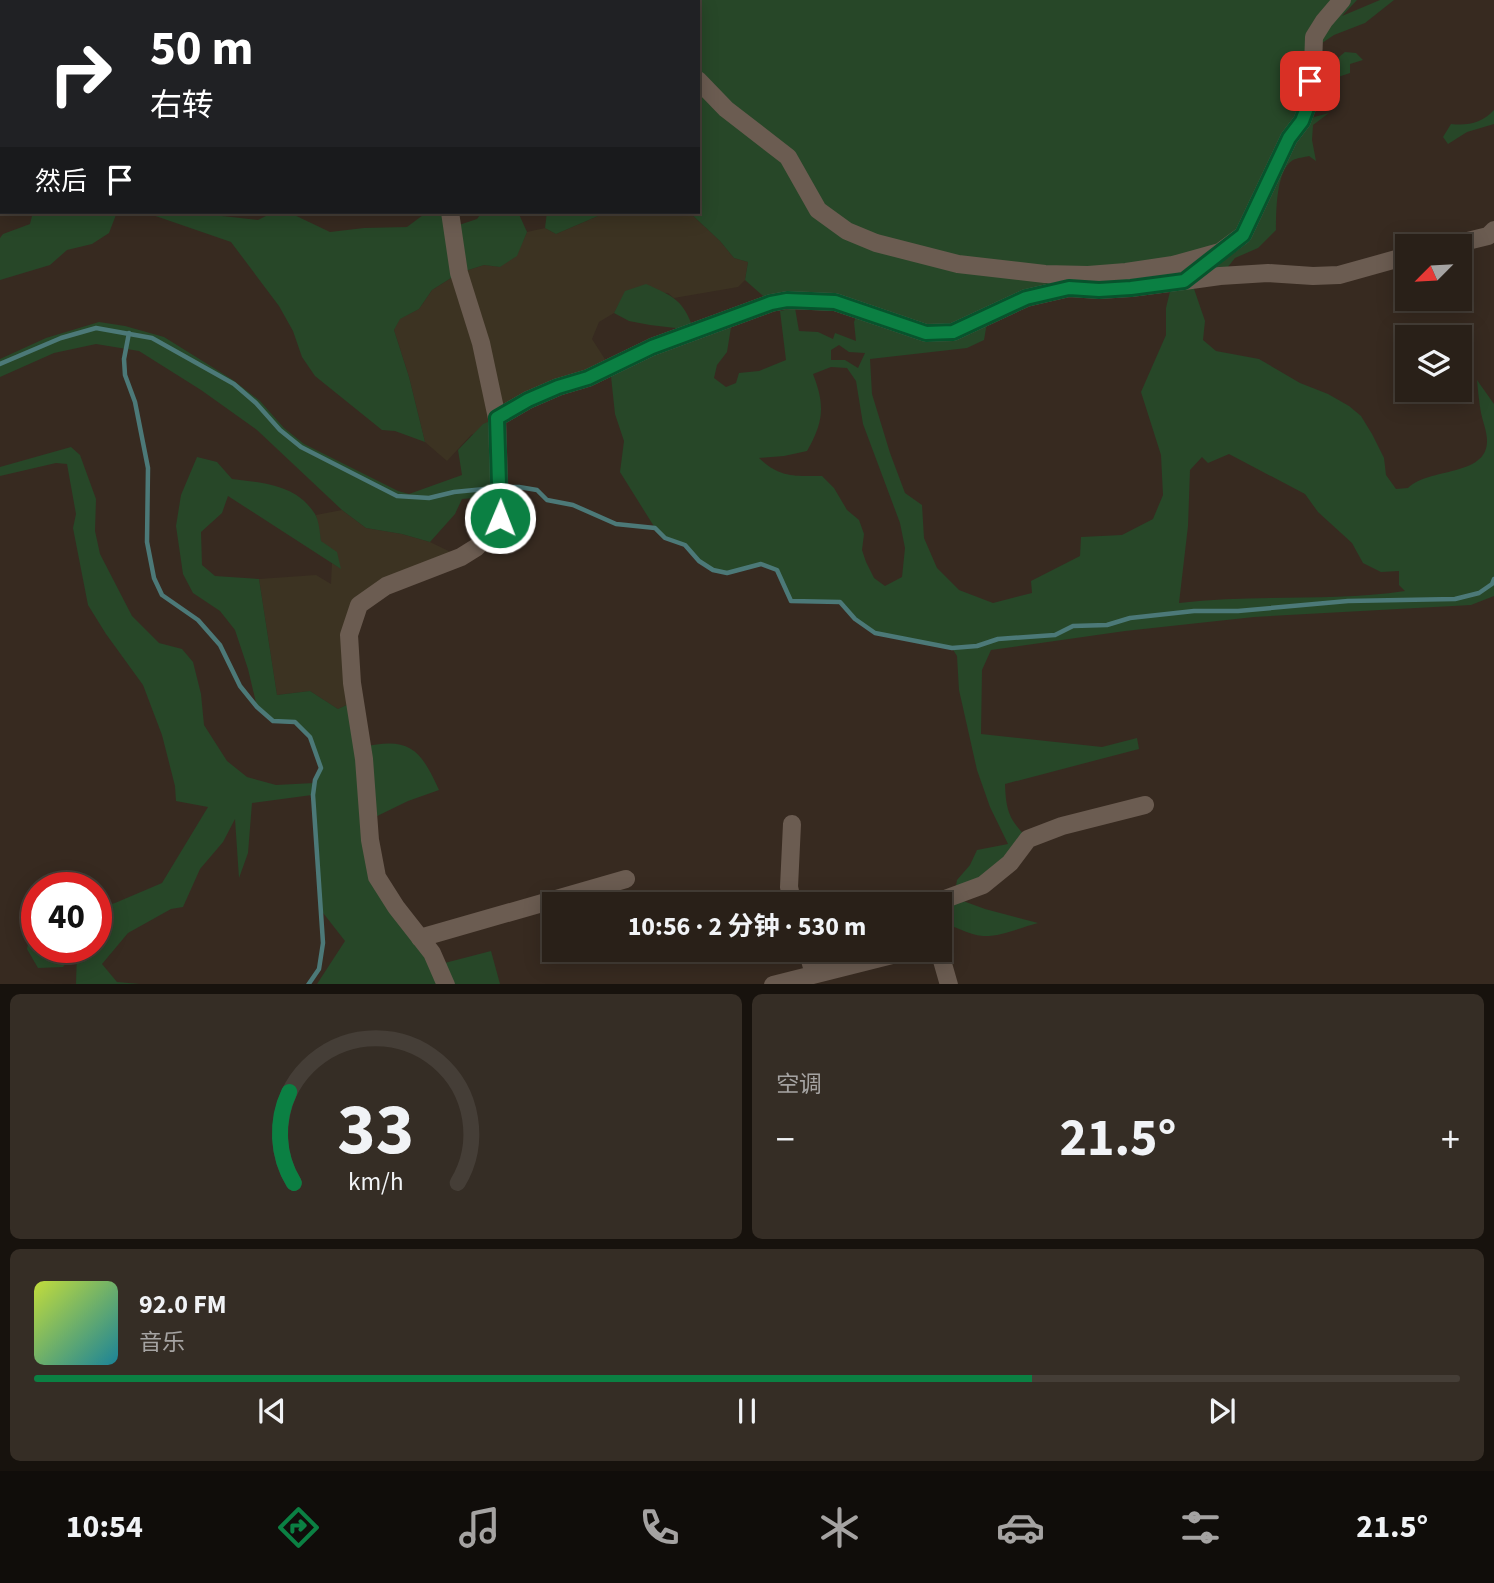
<!DOCTYPE html>
<html lang="zh">
<meta charset="utf-8">
<style>
body{margin:0;font-family:"Source Sans 3","Noto Sans SC",sans-serif;background:#352d25;color:#f1f3f6;height:100vh;display:flex;flex-direction:column;font-size:26px;white-space:nowrap}
*{box-sizing:border-box;margin:0}
p{font-size:23px;color:#a5a3a2}
.icon{flex:none;width:38px;height:38px;fill:none;stroke:currentColor;stroke-width:2;stroke-linecap:round;stroke-linejoin:round}
.map{position:relative;height:984px;overflow:hidden}
.panel{display:flex;flex-direction:column;gap:10px;padding:10px;background:#17120d;flex:1}
.panel>*{flex:none}
.top-card{position:absolute;left:0px;top:0px;width:700px;height:214px;box-shadow:0 4px 18px #0003,0 0 0 2px #453e37;background:#202124;color:#fff;overflow:hidden}
.needle{width:46px;rotate:246deg}
.fabs{position:absolute;left:1395px;top:234px;display:grid;gap:14px}
.fabs a{display:grid;place-items:center;width:77px;height:77px;border-radius:0px;background:#292018;box-shadow:0 4px 18px #0003,0 0 0 2px #453e37;font-size:35px}
.speed{position:absolute;left:21px;top:872px;display:flex;gap:14px;font-size:35px;font-weight:700;text-align:center}
.speed>*{display:grid;place-content:center;width:91px;height:91px;border-radius:50%;background:#292018;box-shadow:0 4px 18px #0003,0 0 0 2px #453e37;line-height:1}
.speed .limit{border:10px solid #d22;background:#fff;color:#111}
.pin{position:absolute;display:grid;place-items:center;width:60px;height:60px;color:#fff;margin:-30px;border-radius:14px;box-shadow:0 4px 10px #0006}
.me{position:absolute;width:77px;margin:-38px;rotate:1deg;stroke-linejoin:round;filter:drop-shadow(0 0 5px #0008)}
.turn{display:flex;align-items:center;gap:24px;height:147px;padding:0 35px;font-size:32px}
.turn .icon{width:91px;height:91px;stroke-width:2.5}
.turn b{display:block;font-size:49px;line-height:60px}
.then{display:flex;align-items:center;height:66px;padding:0 35px;background:#0003;gap:14px;font-size:26px}
.big{font-size:52px;font-weight:700;line-height:1.1}
.panel .card{flex:1;display:flex;flex-direction:column;justify-content:center;gap:10px;min-width:0;padding:0 24px;border-radius:10px;background:#352d25}
.panel .dial{align-items:center;gap:0}
.dial svg{height:182px;overflow:visible;fill:none;stroke:#453e37;stroke-width:7;stroke-linecap:round;text-anchor:middle}
.dial text{fill:#f1f3f6;stroke:none}
.song{display:flex;align-items:center;gap:21px}
.cover{width:84px;height:84px;border-radius:10px;background:linear-gradient(135deg,hsl(70 70% 55%),hsl(190 70% 35%))}
.played{height:7px;border-radius:4px;background:linear-gradient(90deg,#0b8043 70%,#453e37 70%)}
.keys{display:flex;justify-content:space-around;direction:ltr}
.heat{display:flex;justify-content:space-between;align-items:center;font-size:38px;direction:ltr}
.panel .tiles{flex:1;display:grid;gap:10px;grid-template-columns:1fr 1fr}
.card:last-child{grid-column:span 2}
.trip{position:absolute;left:542px;top:892px;width:410px;height:70px;border-radius:0px;background:#292018;box-shadow:0 4px 18px #0003,0 0 0 2px #453e37;font-weight:700;line-height:70px;text-align:center}
.tabs{display:flex;height:112px;justify-content:space-around;align-items:center;background:#100d0a;color:#a5a3a2}
.tabs .icon{width:49px;height:49px}
.tabs .current{color:#0b8043}
.tabs b{font-size:32px;color:#f1f3f6}
.map>svg:first-child{display:block}
.industrial{fill:#3c3322}
.green{fill:#274728;fill-rule:evenodd}
.lines{fill:none;stroke-linecap:round;stroke-linejoin:round}
.stream{stroke:#4c7978;stroke-width:4.5}
.minor{stroke:#6b5c51;stroke-width:18}
.route-casing{stroke:#07532c;stroke-width:18}
.route{stroke:#0b8043;stroke-width:12}
</style>
<div class="map">
<svg width="1494" height="985" viewBox="0 0 1494 985">
<rect width="100%" height="100%" fill="#372a20"/>
<!-- industrial -->
<g class="industrial">
<polygon points="598,212 689,212 720,241 734,258 748,262 745,280 738,287 674,298 668,293 626,291 614,313 599,322 592,339 610,367 471,435 447,461 425,442 409,377 394,330 399,319 419,309 432,290 459,273 484,265 500,267 523,241 527,232 545,228 556,234 598,216"/>
<polygon points="342,510 366,528 402,534 430,542 461,557 359,605 355,701 338,709 310,691 277,695 259,579 316,575 331,584 332,563 340,568 321,541 316,515"/>
</g>
<!-- green -->
<g class="green">
<path d="M 509,0 L 1357,0 L 1342,16 L 1380,0 L 1394,0 L 1365,23 L 1334,35 L 1313,49 L 1303,120 L 1329,113 L 1313,125 L 1312,140 L 1316,161 L 1309,156 C 1305,157 1297,158 1293,160 C 1276,170 1276,212 1276,230 L 1258,248 L 1235,258 L 1227,268 L 1191,280 L 1205,321 L 1203,340 L 1216,351 L 1259,359 L 1300,383 L 1328,394 L 1349,406 L 1361,416 L 1372,434 L 1384,458 L 1386,475 L 1396,489 L 1408,488 C 1429,467 1488,477 1487,440 C 1487,432 1483,422 1481,413 C 1479,402 1478,391 1477,380 L 1494,404 L 1494,596 L 1471,605 L 1254,617 L 1125,631 L 991,650 L 982,670 L 981,734 L 1102,747 L 1137,738 L 1139,749 L 1005,784 C 1006,811 1009,819 1028,839 L 955,898 L 985,909 L 1038,923 C 1022,927 1000,937 983,936 C 966,935 953,923 940,925 L 940,905 L 954,897 L 957,880 L 970,865 L 977,850 L 1008,844 L 990,807 L 977,770 L 959,690 L 957,656 L 952,648 L 875,633 L 855,619 L 839,602 L 791,601 L 777,570 L 762,565 L 727,573 L 713,570 L 699,561 L 685,545 L 665,538 L 655,528 L 620,472 L 624,441 L 615,414 L 610,367 L 692,330 L 650,325 L 629,321 L 614,313 L 625,291 L 646,284 C 675,297 683,300 694,330 L 733,315 L 727,352 L 717,365 L 714,378 L 726,387 L 736,383 L 739,373 L 759,371 L 786,360 L 780,311 L 795,308 L 799,331 L 818,332 L 833,339 L 835,333 L 856,341 L 854,322 L 859,310 L 771,303 L 745,280 L 748,262 L 734,258 L 720,241 L 689,212 L 698,212 L 698,2 ZM 1172,283 L 1166,308 L 1166,335 L 1141,392 L 1161,455 L 1163,495 L 1153,519 L 1122,535 L 1081,537 L 1080,556 L 1031,581 L 1032,593 L 993,603 L 959,590 L 937,568 L 924,538 L 922,505 L 905,493 L 890,453 L 872,394 L 870,359 L 967,348 L 984,340 L 988,317 L 1069,288 ZM 839,345 L 849,352 L 865,353 L 858,368 L 845,360 L 831,360 L 831,350 ZM 831,367 L 847,368 L 856,381 L 863,424 L 900,523 L 905,548 L 902,577 L 885,586 L 874,578 L 866,562 L 862,550 L 864,534 L 859,520 L 847,510 L 834,488 L 822,476 C 794,476 780,478 759,458 L 784,456 L 807,451 C 824,421 825,405 813,374 ZM 1229,454 L 1305,494 L 1318,512 L 1352,543 L 1363,563 L 1381,572 L 1399,571 L 1399,585 L 1405,591 C 1331,602 1254,594 1179,603 L 1188,526 L 1190,470 L 1202,457 L 1208,463 Z"/>
<polygon points="1345,52 1356,53 1363,60 1350,64 1350,73 1335,78 1327,67"/>
<path d="M 1494,110 L 1494,124 L 1467,132 L 1448,144 L 1443,137 L 1451,124 C 1468,126 1482,123 1494,110 Z"/>
<polygon points="33,212 117,212 109,233 92,244 67,250 50,265 0,280 0,238 3,234 30,224"/>
<polygon points="144,212 209,212 213,215 258,220 266,216 260,212 288,212 330,232 364,228 407,227 427,212 450,212 453,227 477,219 482,212 518,212 527,232 517,256 500,267 484,265 459,273 432,290 419,309 400,319 394,330 409,377 425,442 395,431 382,430 315,376 302,357 293,331 279,306 231,242"/>
<polygon points="547,212 598,212 598,216 556,234 545,228"/>
<polygon points="99,322 125,326 164,337 233,380 260,401 284,428 304,444 398,491 409,494 462,475 458,450 483,424 497,418 501,501 486,497 462,499 455,514 430,542 402,534 366,528 342,510 257,430 201,390 139,351 96,344 54,353 0,377 0,359 46,338"/>
<path d="M 71,447 L 80,455 L 96,499 L 95,531 L 100,554 L 132,616 L 159,643 L 182,649 L 193,662 L 201,694 L 204,725 L 227,761 L 247,777 L 276,785 L 314,783 L 321,768 L 310,737 L 295,722 L 273,721 L 257,707 L 248,669 L 235,630 L 220,611 L 193,593 L 183,574 L 176,526 L 181,495 L 197,457 L 217,462 L 232,479 C 263,483 296,484 315,514 C 319,521 320,533 321,541 L 337,552 L 341,569 L 228,496 L 222,513 L 201,532 L 202,565 L 215,576 L 259,579 L 277,695 L 310,691 L 338,709 L 355,701 L 362,747 C 409,737 420,748 439,790 L 408,801 L 369,820 L 377,877 L 437,965 L 491,951 L 500,984 L 317,984 L 345,941 L 320,909 L 312,795 L 252,803 L 248,853 L 239,878 L 235,819 L 223,842 L 200,869 L 183,907 L 171,909 L 128,933 L 102,964 L 117,982 L 140,984 L 76,984 L 77,950 L 63,967 L 38,968 L 27,949 L 32,924 L 37,922 L 37,947 L 96,947 L 96,908 L 115,903 L 162,883 L 208,807 L 176,801 L 175,786 L 162,735 L 143,685 L 106,634 L 88,605 L 73,528 L 76,514 L 67,464 L 56,463 L 0,476 L 0,467 Z"/>
</g>
<g class="lines">
<!-- stream -->
<g class="stream">
<polyline points="241,0 244,2"/>
<polyline points="328,2 340,0"/>
<polyline points="129,333 124,359 125,375 135,402 148,468 147,542 154,578 162,595 198,620 220,645 240,686 257,707 273,721 295,722 310,737 321,768 315,780 313,795 323,943 319,969 308,985"/>
<polyline points="0,364 61,338 96,328 152,338 234,384 256,403 280,430 301,447 397,496 429,498 454,492 495,488"/>
<polyline points="503,487 519,487 537,490 547,500 573,505 616,524 655,528 665,538 685,545 699,561 713,570 727,573 761,564 777,570 791,601 840,602 855,619 875,633 952,648 977,646 998,639 1055,635 1073,626 1107,625 1130,618 1194,611 1238,611 1348,601 1455,599 1479,593 1492,584 1494,579"/>
</g>
<!-- minor -->
<g class="minor">
<polyline points="418,0 418,2"/>
<polyline points="574,0 582,2"/>
<polyline points="698,80 726,109 788,157 818,210 847,231 876,243 958,264 1045,274 1088,275 1126,272 1173,265 1220,252 1243,235 1289,138 1302,121 1307,108 1313,67 1314,37 1324,21 1342,0"/>
<polyline points="1443,247 1488,236 1494,230"/>
<polyline points="1184,281 1220,276 1268,273 1313,276 1339,275 1407,256"/>
<polyline points="497,418 528,400 558,387 588,378 652,347 771,303 787,300 835,302 926,333 953,332 1026,298 1069,288 1099,290 1131,288 1184,281 1213,258"/>
<polyline points="792,824 789,887 793,905"/>
<polyline points="929,905 983,885 1010,863 1028,839 1062,826 1145,805"/>
<polyline points="420,938 626,879"/>
<polyline points="807,950 814,974"/>
<polyline points="939,950 949,985"/>
<polyline points="446,985 432,953 396,907 377,877 370,840 364,759 352,683 349,635 359,605 386,586 461,557 477,547 500,518 497,418 481,343 459,273 450,212"/>
<polyline points="773,985 912,950"/>
</g>
</g>
<g class="lines">
<!-- route casing -->
<g class="route-casing">
<polyline id="route" points="500,518 497,418 528,400 558,387 588,378 652,347 771,303 787,300 835,302 926,333 953,332 1026,298 1069,288 1099,290 1131,288 1184,281 1243,235 1289,138 1302,121 1307,108 1310,81"/>
</g>
<!-- route -->
<use href="#route" class="route"/>
</g>
</svg>
<div class="fabs">
<a><svg class="needle" viewBox="-14 -14 28 28"><path d="M0-13l5 13h-10z" fill="#e53935"/><path d="M0 13l5-13h-10z" fill="#a5a3a2"/></svg></a>
<a><svg class="icon" aria-label="layers" viewBox="0 0 24 24"><path d="M12 4l9 5-9 5-9-5zM3 14l9 5 9-5"/></svg></a>
</div>
<div class="speed"><div class="limit">40</div></div>
<div class="pin" style="left:1310px;top:81px;background:#d93025"><svg class="icon" aria-label="arrive" viewBox="0 0 24 24"><path d="M6 21V4h12l-3 4 3 4H6"/></svg></div>
<svg class="me" style="left:500px;top:518px" viewBox="-20 -20 40 40"><circle r="17" fill="#0b8043" stroke="#fff" stroke-width="3"/><path d="M0-11L8 9 0 5-8 9z" fill="#fff"/></svg>
<div class="trip">10:56 · 2 分钟 · 530 m</div>
<div class="top-card">
<div class="turn"><svg class="icon" aria-label="right" viewBox="0 0 24 24"><path d="M7 20v-9h11M14 6l5 5-5 5"/></svg><div><b>50 m</b>右转</div></div>
<div class="then">然后<svg class="icon" aria-label="arrive" viewBox="0 0 24 24"><path d="M6 21V4h12l-3 4 3 4H6"/></svg></div>
</div>
</div>
<section class="panel">
<div class="tiles">
<div class="card dial"><svg viewBox="0 0 100 80">
<path d="M14 69A42 42 0 1 1 86 69"/>
<path d="M14 69A42 42 0 0 1 12 29" stroke="#0b8043"/>
<text x="50" y="56" font-size="32" font-weight="700">33</text>
<text x="50" y="72" font-size="11">km/h</text>
</svg></div>
<div class="card"><p>空调</p>
<div class="heat"><a>−</a><b class="big">21.5°</b><a>+</a></div>
</div>
<div class="card">
<div class="song"><i class="cover"></i><div><b>92.0 FM</b><p>音乐</p></div></div>
<div class="played"></div>
<div class="keys"><svg class="icon" aria-label="previous" viewBox="0 0 24 24"><path d="M18 5L8 12l10 7zM5 5v14"/></svg><svg class="icon" aria-label="pause" viewBox="0 0 24 24"><path d="M8 5v14M16 5v14"/></svg><svg class="icon" aria-label="next" viewBox="0 0 24 24"><path d="M6 5l10 7-10 7zM19 5v14"/></svg></div>
</div>
</div>
</section>
<nav class="tabs">
<b>10:54</b>
<svg class="icon current" aria-label="directions" viewBox="0 0 24 24"><path d="M12 3l9 9-9 9-9-9zM9 14v-3h6M13 9l2 2-2 2"/></svg>
<svg class="icon" aria-label="music" viewBox="0 0 24 24"><path d="M9 18V5l10-2v13"/><circle cx="6" cy="18" r="3"/><circle cx="16" cy="16" r="3"/></svg>
<svg class="icon" aria-label="phone" viewBox="0 0 24 24"><path d="M5 4h4l2 5-3 2q2 4 5 5l2-3 5 2v4C11 20 4 13 5 4z"/></svg>
<svg class="icon" aria-label="climate" viewBox="0 0 24 24"><path d="M12 3v18M4 7l16 10M4 17L20 7"/></svg>
<svg class="icon" aria-label="car" viewBox="0 0 24 24"><path d="M5 17H2v-5l4-1 3-4h7l3 4 3 1v5h-3M9 17h6M6 11h13"/><circle cx="7" cy="17" r="2"/><circle cx="17" cy="17" r="2"/></svg>
<svg class="icon" aria-label="filters" viewBox="0 0 24 24"><path d="M4 7h16M4 17h16"/><circle cx="9" cy="7" r="2"/><circle cx="15" cy="17" r="2"/></svg>
<b>21.5°</b>
</nav>
